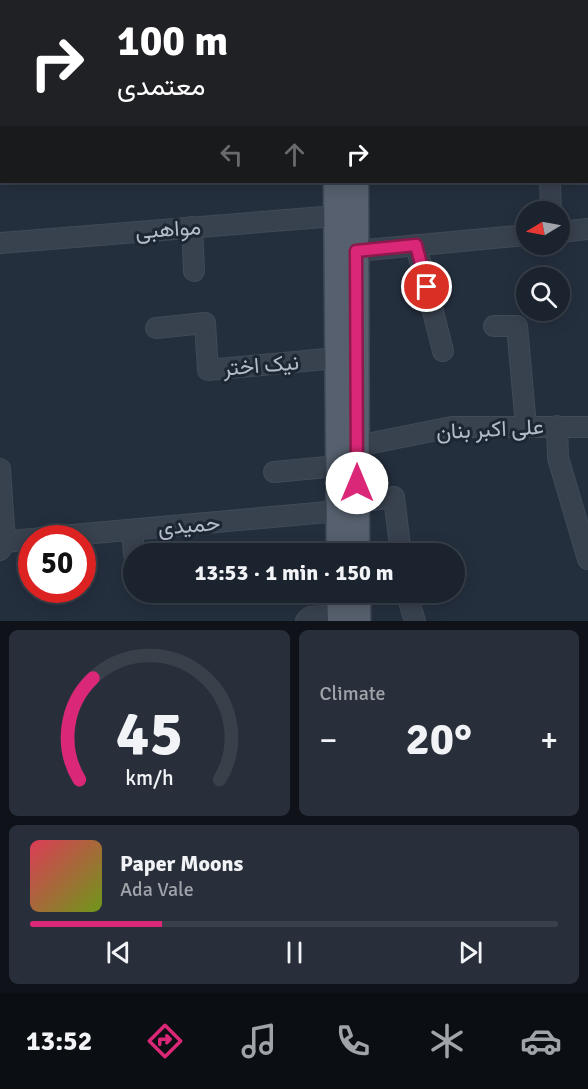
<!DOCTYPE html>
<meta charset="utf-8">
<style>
body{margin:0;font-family:Signika,Vazirmatn,sans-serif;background:#282f3a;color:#f1f3f6;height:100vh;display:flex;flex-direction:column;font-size:22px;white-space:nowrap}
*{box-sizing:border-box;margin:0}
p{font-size:20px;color:#a0a4aa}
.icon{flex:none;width:33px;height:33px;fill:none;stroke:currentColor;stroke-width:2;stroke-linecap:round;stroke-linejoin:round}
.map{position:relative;height:621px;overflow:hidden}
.side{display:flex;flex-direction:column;gap:9px;padding:9px;background:#0f1319;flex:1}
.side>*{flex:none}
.banner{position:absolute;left:0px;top:0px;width:588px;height:183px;box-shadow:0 3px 15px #0003,0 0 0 2px #39404a;background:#202124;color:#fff;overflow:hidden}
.needle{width:39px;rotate:260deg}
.buttons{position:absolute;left:516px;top:201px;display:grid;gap:12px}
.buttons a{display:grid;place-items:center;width:54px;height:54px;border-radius:50%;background:#1b232e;box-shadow:0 3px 15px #0003,0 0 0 2px #39404a;font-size:30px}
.speed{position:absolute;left:18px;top:525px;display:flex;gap:12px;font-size:30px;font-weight:700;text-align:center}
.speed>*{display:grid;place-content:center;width:78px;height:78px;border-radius:50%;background:#1b232e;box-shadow:0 3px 15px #0003,0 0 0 2px #39404a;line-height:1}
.speed .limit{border:9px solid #d22;background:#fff;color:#111}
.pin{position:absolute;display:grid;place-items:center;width:51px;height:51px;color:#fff;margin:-26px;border:3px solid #fff;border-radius:50%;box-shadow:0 2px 6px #0007}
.me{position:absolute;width:66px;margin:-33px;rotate:0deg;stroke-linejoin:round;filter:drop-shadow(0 0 4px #0008)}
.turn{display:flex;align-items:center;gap:21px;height:126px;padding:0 18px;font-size:27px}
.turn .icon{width:78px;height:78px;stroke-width:2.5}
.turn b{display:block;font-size:42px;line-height:51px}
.lanes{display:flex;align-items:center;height:57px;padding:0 18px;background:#0003;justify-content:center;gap:30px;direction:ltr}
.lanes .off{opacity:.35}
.big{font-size:45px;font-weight:800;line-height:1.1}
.side .tile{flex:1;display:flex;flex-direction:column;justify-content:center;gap:9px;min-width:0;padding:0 21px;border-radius:9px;background:#282f3a}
.side .dial{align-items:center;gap:0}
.dial svg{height:156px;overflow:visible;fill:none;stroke:#39404a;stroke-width:7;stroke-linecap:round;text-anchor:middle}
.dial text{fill:#f1f3f6;stroke:none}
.song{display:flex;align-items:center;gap:18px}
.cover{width:72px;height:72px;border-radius:9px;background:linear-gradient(135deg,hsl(350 70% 55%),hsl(80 70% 35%))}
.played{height:6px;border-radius:3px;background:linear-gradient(90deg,#db2777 25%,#39404a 25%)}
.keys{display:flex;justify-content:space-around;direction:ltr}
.heat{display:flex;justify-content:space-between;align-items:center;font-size:33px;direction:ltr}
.side .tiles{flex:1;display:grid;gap:9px;grid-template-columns:1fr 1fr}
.tile:last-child{grid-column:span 2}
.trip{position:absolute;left:123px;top:543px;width:342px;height:60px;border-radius:30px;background:#1b232e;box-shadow:0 3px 15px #0003,0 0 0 2px #39404a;font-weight:800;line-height:60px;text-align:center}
.menu{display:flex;height:96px;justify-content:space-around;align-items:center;background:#0b0e12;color:#a0a4aa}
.menu .icon{width:42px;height:42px}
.menu .on{color:#db2777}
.menu b{font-size:27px;color:#f1f3f6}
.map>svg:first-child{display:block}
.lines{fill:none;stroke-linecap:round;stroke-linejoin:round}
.minor-casing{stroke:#414a57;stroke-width:22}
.major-casing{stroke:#414a57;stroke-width:27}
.minor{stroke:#38414e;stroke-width:20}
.major{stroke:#56606e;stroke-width:24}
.route-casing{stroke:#8e194d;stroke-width:15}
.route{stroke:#db2777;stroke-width:10}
.labels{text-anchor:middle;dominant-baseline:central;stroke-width:6;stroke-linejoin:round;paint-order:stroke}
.street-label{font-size:22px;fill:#b4bcc9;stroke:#1d2633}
</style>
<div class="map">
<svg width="588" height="621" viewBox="0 0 588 621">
<rect width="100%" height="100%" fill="#242f3e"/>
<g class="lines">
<!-- minor casing -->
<g class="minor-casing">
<g id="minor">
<polyline points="50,0 50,1"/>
<polyline points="586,69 588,69"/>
<polyline points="0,97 2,97"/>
<polyline points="550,182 551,212"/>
<polyline points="192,227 194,271"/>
<polyline points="560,232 588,229"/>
<polyline points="0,243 336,216"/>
<polyline points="416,245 443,351"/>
<polyline points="356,251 526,235"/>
<polyline points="494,326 517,326 526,426"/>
<polyline points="156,328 205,323 208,370 337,358"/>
<polyline points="557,426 558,458 588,559"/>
<polyline points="357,446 452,427 588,427"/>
<polyline points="0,469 5,542 0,550"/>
<polyline points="274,472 338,466"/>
<polyline points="357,502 394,497 401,554"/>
<polyline points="132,530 134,554"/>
<polyline points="39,538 339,511"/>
<polyline points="5,542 32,539"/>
<polyline points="406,592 415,621"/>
<polyline points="306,621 310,617 339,615"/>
</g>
</g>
<!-- major casing -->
<g class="major-casing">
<g id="major">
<polyline points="334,0 334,2"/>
<polyline points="355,0 355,2"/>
<polyline points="336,182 339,554"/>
<polyline points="356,182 357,554"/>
<polyline points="339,592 340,621"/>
<polyline points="358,592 358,621"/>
</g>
</g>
<!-- minor -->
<use href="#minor" class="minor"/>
<!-- major -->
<use href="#major" class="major"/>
</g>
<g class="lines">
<!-- route casing -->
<g class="route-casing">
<polyline id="route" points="357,483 356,251 416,245 427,287"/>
</g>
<!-- route -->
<use href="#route" class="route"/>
</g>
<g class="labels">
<!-- street labels -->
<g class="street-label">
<text transform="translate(168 229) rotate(-4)">مواهبی</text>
<text transform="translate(261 365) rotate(-5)">نیک اختر</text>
<text transform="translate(490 429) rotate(-3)">علی اکبر بنان</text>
<text transform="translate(189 525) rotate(-5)">حمیدی</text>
</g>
</g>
</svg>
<div class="buttons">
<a><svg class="needle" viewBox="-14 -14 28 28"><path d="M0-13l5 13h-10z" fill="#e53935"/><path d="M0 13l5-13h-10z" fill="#a0a4aa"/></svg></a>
<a><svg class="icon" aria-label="search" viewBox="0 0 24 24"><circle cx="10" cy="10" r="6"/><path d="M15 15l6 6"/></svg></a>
</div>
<div class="speed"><div class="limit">50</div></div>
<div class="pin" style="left:427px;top:287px;background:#d93025"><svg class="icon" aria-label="arrive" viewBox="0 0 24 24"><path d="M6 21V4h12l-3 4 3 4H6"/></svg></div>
<svg class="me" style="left:357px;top:483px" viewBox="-20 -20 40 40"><circle r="19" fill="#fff"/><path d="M0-13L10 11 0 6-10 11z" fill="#db2777"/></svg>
<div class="trip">13:53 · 1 min · 150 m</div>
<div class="banner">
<div class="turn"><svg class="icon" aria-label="right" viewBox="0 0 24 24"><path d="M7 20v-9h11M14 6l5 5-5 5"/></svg><div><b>100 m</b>معتمدی</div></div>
<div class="lanes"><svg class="icon off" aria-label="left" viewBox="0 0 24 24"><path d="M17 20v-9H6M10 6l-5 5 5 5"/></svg><svg class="icon off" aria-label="ahead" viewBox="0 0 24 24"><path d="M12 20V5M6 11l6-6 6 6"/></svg><svg class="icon" aria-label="right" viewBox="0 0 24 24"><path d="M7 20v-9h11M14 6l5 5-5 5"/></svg></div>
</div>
</div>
<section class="side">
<div class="tiles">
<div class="tile dial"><svg viewBox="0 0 100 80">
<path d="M14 69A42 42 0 1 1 86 69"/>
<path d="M14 69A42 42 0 0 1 21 17" stroke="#db2777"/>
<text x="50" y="56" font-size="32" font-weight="700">45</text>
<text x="50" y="72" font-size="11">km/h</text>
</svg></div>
<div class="tile"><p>Climate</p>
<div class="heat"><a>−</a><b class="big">20°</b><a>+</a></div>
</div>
<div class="tile">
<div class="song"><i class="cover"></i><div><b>Paper Moons</b><p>Ada Vale</p></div></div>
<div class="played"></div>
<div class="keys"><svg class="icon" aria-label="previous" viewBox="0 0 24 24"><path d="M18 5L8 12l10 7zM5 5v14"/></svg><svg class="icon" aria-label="pause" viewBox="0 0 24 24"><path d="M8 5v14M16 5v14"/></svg><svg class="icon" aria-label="next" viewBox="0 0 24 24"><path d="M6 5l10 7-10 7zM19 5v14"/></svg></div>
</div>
</div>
</section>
<nav class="menu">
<b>13:52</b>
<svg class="icon on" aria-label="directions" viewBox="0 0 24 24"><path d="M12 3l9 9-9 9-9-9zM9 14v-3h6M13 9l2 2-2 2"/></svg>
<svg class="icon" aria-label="music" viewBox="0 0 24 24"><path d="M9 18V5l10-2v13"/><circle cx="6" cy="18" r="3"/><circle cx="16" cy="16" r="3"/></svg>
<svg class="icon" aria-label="phone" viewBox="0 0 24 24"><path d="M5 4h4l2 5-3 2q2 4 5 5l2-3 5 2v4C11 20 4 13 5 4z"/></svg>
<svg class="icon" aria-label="climate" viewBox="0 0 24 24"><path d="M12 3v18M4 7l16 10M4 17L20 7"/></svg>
<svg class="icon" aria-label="car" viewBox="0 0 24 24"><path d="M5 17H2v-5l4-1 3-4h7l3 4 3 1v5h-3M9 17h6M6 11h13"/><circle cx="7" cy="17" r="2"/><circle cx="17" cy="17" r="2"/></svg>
</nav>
